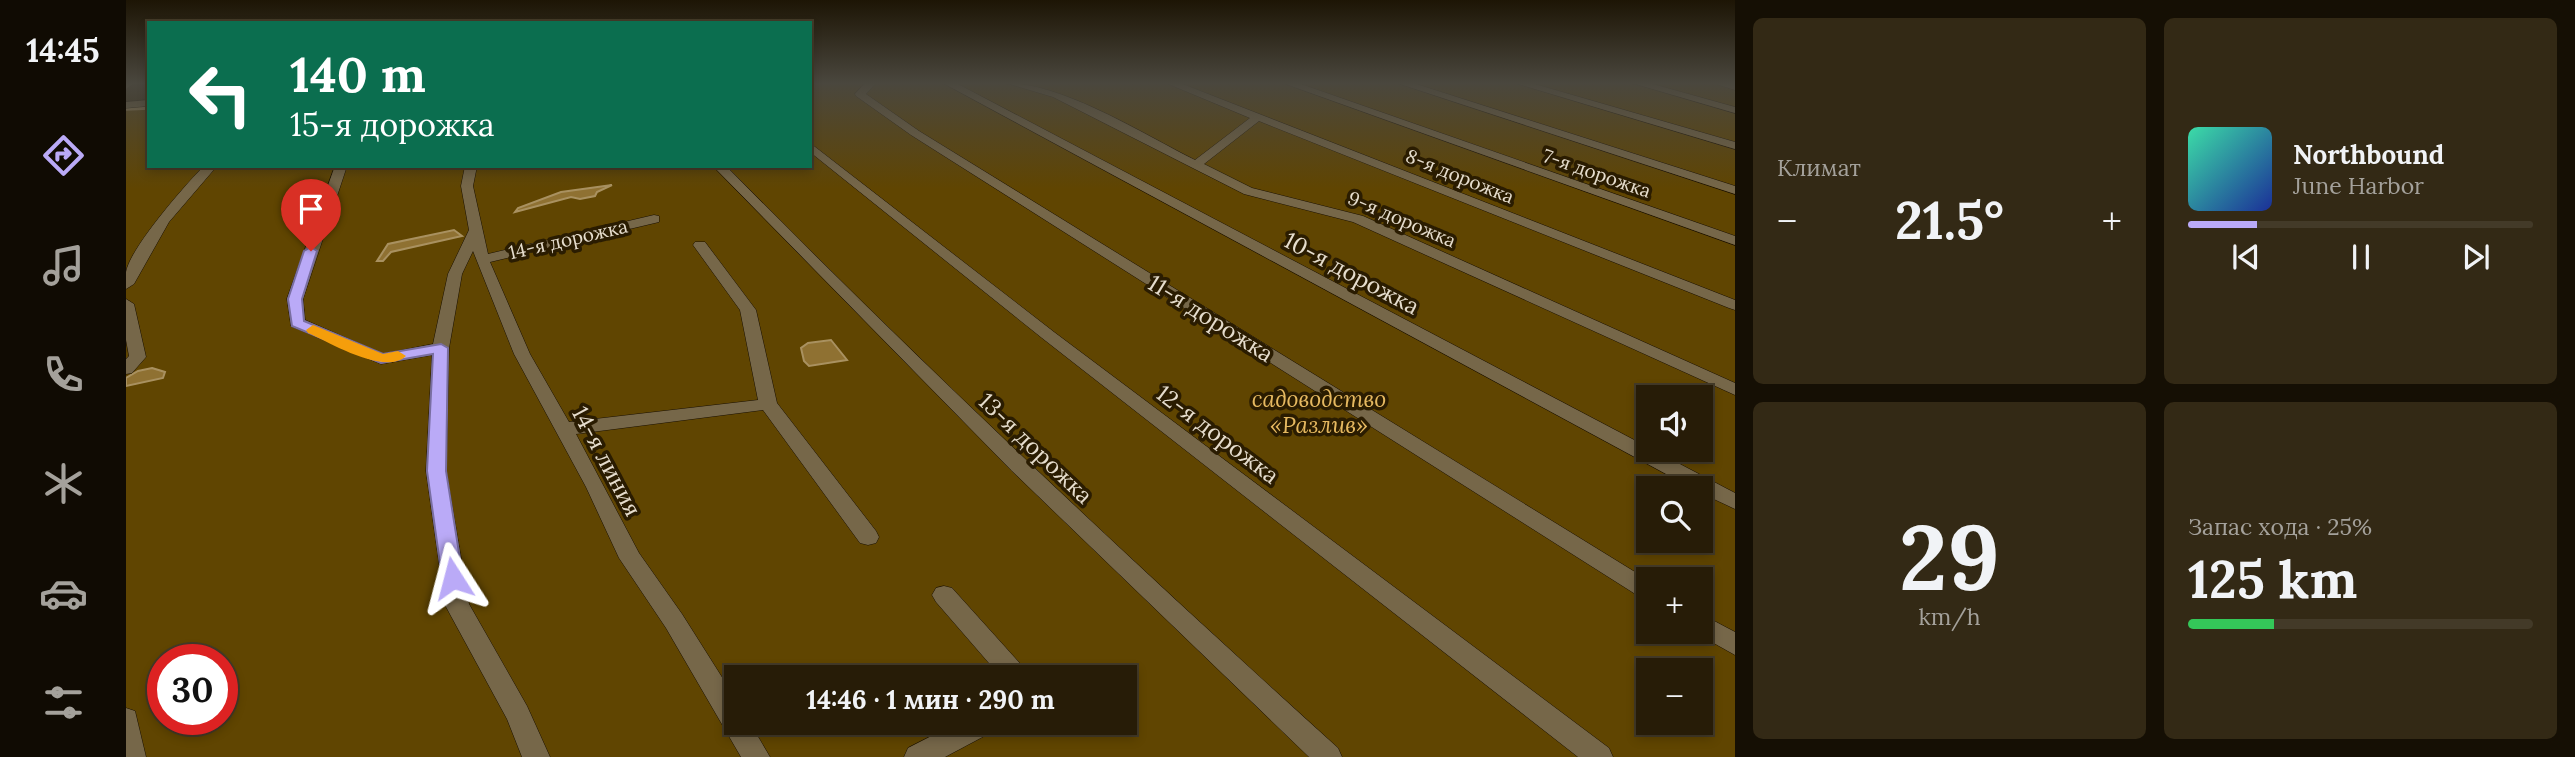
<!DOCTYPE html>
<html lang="ru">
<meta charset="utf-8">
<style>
body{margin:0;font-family:Lora,serif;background:#332915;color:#f1f3f6;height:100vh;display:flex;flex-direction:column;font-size:26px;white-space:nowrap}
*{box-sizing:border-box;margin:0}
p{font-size:23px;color:#a4a19b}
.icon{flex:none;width:38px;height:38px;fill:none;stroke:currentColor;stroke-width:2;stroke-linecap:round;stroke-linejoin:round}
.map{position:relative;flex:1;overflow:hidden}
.sheet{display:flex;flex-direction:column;gap:18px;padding:18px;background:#150f04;width:840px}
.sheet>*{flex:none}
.banner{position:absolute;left:21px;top:21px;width:665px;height:147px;border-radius:0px;box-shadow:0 4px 10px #0003,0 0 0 2px #433a28;background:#0b6e4f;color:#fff;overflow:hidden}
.controls{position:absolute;left:1510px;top:385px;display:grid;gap:14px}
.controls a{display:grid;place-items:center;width:77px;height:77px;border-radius:0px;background:#271c07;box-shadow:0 4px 10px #0003,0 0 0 2px #433a28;font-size:35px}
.speed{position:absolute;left:21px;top:644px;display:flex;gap:14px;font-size:35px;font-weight:700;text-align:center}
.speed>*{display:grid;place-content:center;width:91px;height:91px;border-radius:50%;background:#271c07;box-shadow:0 4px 10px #0003,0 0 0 2px #433a28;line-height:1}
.speed .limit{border:10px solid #d22;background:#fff;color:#111}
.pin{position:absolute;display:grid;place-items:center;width:60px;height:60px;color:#fff;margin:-72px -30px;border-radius:50% 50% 50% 0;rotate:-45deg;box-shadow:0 0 7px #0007}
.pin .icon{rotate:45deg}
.me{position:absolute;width:77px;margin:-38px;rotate:351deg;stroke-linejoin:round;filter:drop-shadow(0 0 5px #0008)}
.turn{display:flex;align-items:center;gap:24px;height:147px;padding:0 28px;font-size:32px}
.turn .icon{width:91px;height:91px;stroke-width:2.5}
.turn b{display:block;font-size:49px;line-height:60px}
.big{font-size:52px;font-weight:800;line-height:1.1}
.sheet .tile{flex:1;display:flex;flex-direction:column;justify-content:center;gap:10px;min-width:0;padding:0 24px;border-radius:10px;background:#332915}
.sheet .dial{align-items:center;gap:0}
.dial b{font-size:91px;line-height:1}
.song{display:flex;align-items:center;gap:21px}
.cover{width:84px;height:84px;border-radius:10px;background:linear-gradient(135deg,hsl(160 70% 55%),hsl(230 70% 35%))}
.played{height:7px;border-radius:4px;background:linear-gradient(90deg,#baaaf7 20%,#433a28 20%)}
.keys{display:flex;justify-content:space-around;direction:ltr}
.heat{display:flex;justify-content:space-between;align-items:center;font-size:38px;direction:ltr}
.charge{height:10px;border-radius:5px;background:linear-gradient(90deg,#34c759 25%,#433a28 0)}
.sheet .tiles{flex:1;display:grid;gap:18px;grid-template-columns:repeat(2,1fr)}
.trip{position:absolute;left:598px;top:665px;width:413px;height:70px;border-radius:0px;background:#271c07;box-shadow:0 4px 10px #0003,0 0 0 2px #433a28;font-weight:800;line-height:70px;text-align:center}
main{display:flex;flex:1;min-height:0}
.tab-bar{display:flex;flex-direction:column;width:126px;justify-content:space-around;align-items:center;background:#100b03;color:#a4a19b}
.tab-bar .icon{width:49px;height:49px}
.tab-bar .active{color:#baaaf7}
.tab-bar b{font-size:32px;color:#f1f3f6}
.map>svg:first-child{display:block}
.green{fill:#604501;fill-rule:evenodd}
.water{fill:#8f7132;stroke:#a99160;stroke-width:2}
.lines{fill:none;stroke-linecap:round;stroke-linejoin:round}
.stream{stroke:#a99160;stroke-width:3.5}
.minor-casing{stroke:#190f00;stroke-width:1}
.minor{fill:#766749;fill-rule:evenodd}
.route{fill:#baaaf7;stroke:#796ea1;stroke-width:2}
.slow{fill:#f59e0b}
.labels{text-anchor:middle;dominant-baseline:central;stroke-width:7;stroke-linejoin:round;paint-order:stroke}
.far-street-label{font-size:19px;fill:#e6ddcd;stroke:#2a1c01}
.street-label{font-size:23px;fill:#e6ddcd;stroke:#2a1c01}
.park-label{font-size:23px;font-style:italic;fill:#e6b960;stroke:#2a1c01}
</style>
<main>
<nav class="tab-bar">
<b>14:45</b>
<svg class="icon active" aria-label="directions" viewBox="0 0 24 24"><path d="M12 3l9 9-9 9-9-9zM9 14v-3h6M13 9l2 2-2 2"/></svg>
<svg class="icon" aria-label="music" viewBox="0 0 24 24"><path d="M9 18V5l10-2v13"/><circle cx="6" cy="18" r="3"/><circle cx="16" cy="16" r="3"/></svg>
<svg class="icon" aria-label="phone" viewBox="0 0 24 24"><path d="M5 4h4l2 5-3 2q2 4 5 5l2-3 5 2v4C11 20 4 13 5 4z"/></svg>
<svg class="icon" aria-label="climate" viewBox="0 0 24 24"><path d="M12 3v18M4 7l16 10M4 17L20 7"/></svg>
<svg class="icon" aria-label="car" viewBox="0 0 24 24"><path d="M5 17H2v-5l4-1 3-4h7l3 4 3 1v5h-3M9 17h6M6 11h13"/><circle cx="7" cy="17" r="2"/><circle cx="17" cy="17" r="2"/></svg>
<svg class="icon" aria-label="filters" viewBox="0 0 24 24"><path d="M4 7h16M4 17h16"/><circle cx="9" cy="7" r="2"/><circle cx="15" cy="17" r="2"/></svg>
</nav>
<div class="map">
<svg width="1609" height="757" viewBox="0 0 1609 757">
<rect width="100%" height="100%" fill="#342609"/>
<!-- green -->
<path class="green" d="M 684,83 L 1609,83 L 1609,757 L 0,757 L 0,109 L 23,107 L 23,166 L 684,166 ZM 1522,397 L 1575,397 L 1575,450 L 1522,450 ZM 1522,488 L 1575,488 L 1575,541 L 1522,541 ZM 1522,579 L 1575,579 L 1575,632 L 1522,632 ZM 37,660 L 96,660 L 96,719 L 37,719 ZM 1522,670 L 1575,670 L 1575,723 L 1522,723 ZM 611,677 L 999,677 L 999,723 L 611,723 Z"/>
<!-- water -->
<g class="water">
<polygon points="486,185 471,192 469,196 454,199 445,197 389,212 392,208 435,192"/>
<polygon points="328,230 336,236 265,252 257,261 251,261 262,244"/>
<polygon points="705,340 721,360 683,366 678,361 675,348 682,343"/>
<polygon points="26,368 39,372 37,378 0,386 0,378 12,371"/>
</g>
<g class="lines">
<!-- stream -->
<polyline class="stream" points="0,109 23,108"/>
<!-- minor casing -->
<g class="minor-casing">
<g id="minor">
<polygon points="0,83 8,83 0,89"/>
<polygon points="739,83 750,83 740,94 793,131 1522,580 1522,600 1514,597 785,135 730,96 729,94"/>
<polygon points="817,83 830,83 1609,493 1609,509 1575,493 1575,488 1566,488"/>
<path d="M 880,83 C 937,83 1017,134 1069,160 L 1124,118 L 1040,83 L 1054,83 L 1609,300 L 1609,310 L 1603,308 L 1133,121 L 1078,164 L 1126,188 L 1237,216 L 1609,383 L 1609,395 L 1227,222 L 1118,194 L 927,97 Z"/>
<polygon points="1157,83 1172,83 1609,236 1609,245"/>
<polygon points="1271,83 1287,83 1609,186 1609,194"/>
<polygon points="1389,83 1405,83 1609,142 1609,149"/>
<polygon points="1506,83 1523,83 1609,107 1609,113"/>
<polygon points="1591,83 1609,84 1609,90 1593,85"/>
<polygon points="23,100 23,106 0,108 0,102"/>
<polygon points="684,143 928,332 1483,748 1487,757 1452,757 916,338 684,152"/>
<path d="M 78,166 L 91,166 L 43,222 L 8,284 L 0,289 C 0,283 0,277 0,272 C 4,248 59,185 78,166 Z"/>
<polygon points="209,166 221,166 177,299 179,320 257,354 307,344 322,274 343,230 335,186 339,166 351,166 347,186 362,254 528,215 533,216 533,222 364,262 404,354 443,422 632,400 614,310 567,245 569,242 579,242 630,310 651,403 750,531 753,537 750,543 742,545 734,543 637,410 450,434 513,553 556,614 611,701 611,723 624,723 644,757 615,757 540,628 493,558 460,487 388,354 347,251 336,274 323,348 320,471 343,604 401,706 424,757 396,757 381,719 319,605 300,471 306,355 255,364 165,326 161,299"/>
<path d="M 587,166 L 600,166 C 798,367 1003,559 1212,748 L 1216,757 L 1183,757 L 886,471 Z"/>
<polygon points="0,299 8,304 20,357 6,373 0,374 0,359 3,356 0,340"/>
<polygon points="818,586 826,588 899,669 903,677 875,677 810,602 806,595 810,588"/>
<polygon points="1575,614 1609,632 1609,655 1568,632 1575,632"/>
<polygon points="0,708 9,711 20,757 0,757"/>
<polygon points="831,723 870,723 866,732 819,757 778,757 782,748"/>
</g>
</g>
<!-- minor -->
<use href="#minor" class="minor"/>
</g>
<!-- sky -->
<linearGradient id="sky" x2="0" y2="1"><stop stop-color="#1d1505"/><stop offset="0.44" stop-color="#4a473e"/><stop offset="1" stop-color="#4a473e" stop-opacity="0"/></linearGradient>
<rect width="1609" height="189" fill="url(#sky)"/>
<!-- route -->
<polygon class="route" points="185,247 191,251 176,299 178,321 257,354 315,344 322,348 320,471 337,578 334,584 327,586 319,584 316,578 301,471 307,354 255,363 166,326 162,299 178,251"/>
<!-- slow -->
<path class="slow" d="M 187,325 L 257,354 L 272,351 L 280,356 C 259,376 205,343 182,333 L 180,330 Z"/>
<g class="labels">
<!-- far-street labels -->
<g class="far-street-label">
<text transform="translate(1471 173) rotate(19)">7-я дорожка</text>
<text transform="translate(1334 176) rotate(22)">8-я дорожка</text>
<text transform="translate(1276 219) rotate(23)">9-я дорожка</text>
<text transform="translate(442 239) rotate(-13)">14-я дорожка</text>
</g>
<!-- street labels -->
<g class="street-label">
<text transform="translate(1226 273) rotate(28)">10-я дорожка</text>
<text transform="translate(1085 318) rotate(32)">11-я дорожка</text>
<text transform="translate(1092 434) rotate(37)">12-я дорожка</text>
<text transform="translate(910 448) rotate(44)">13-я дорожка</text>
<text transform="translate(481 461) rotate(62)">14-я линия</text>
</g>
<!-- park labels -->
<g class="park-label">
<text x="1193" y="398">садоводство<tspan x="1193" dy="26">«Разлив»</tspan></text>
</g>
</g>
</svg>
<div class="controls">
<a><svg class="icon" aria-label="sound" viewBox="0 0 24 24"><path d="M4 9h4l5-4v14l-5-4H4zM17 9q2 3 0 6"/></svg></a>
<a><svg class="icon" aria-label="search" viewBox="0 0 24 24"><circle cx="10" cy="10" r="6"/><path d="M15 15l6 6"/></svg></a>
<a>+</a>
<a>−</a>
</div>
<div class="speed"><div class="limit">30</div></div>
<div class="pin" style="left:185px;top:251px;background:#d93025"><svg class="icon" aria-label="arrive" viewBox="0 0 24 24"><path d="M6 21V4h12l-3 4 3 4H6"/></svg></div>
<svg class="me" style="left:327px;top:578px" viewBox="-20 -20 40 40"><path d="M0-17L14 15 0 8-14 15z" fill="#baaaf7" stroke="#fff" stroke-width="4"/></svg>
<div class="trip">14:46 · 1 мин · 290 m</div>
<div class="banner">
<div class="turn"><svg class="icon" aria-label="left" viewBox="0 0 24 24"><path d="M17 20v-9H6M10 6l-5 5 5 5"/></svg><div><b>140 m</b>15-я дорожка</div></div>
</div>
</div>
<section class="sheet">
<div class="tiles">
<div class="tile"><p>Климат</p>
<div class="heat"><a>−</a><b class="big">21.5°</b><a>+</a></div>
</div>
<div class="tile">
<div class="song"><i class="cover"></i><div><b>Northbound</b><p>June Harbor</p></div></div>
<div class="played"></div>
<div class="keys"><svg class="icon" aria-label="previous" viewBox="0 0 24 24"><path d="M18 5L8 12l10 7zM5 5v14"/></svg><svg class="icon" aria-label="pause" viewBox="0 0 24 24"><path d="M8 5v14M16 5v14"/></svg><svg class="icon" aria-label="next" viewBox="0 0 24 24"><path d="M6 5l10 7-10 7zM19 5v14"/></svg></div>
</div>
<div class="tile dial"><b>29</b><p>km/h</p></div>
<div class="tile"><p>Запас хода · 25%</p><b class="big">125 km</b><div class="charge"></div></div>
</div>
</section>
</main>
